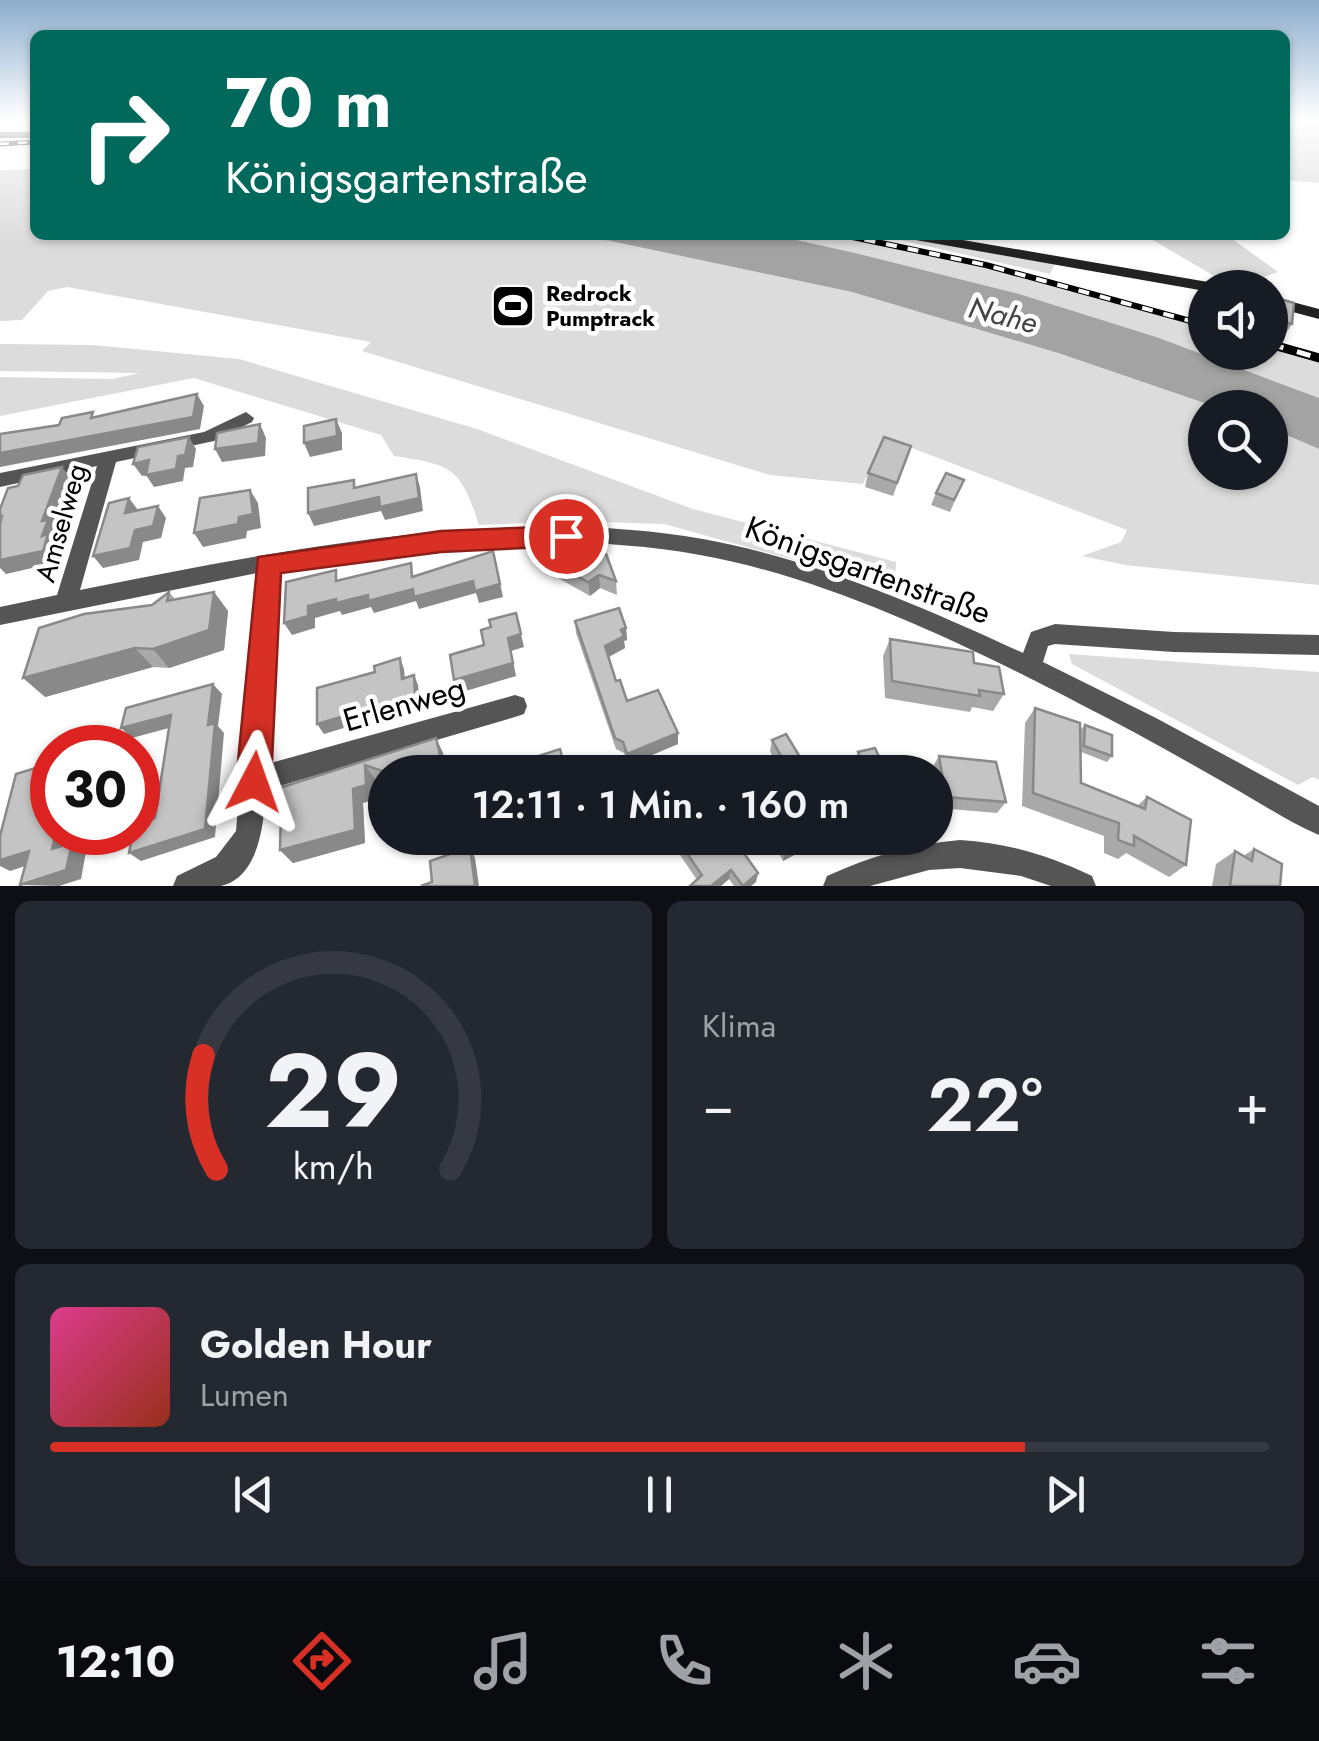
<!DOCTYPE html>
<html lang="de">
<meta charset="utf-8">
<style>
body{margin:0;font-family:Jost,sans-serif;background:#242831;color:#f1f3f6;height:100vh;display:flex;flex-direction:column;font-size:38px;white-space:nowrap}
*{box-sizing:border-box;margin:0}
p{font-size:32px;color:#9ea1a6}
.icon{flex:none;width:55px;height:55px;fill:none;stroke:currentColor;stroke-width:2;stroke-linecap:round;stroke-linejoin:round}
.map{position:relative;height:886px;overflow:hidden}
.sheet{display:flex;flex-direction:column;gap:15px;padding:15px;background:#0d0f14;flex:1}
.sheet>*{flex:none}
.banner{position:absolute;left:30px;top:30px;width:1260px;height:210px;border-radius:15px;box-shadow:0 2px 8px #0004;background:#00695c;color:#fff;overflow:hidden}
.fabs{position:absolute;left:1188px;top:270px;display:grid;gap:20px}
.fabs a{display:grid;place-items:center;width:100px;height:100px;border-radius:50%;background:#171b24;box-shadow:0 2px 8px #0004;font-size:50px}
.speed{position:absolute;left:30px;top:725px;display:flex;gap:20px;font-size:50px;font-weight:700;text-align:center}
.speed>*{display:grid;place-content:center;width:130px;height:130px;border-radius:50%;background:#171b24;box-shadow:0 2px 8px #0004;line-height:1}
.speed .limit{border:15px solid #d22;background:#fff;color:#111}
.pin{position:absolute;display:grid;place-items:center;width:85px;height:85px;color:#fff;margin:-42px;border:5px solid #fff;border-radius:50%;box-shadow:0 2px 10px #0007}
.me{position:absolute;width:110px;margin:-55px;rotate:4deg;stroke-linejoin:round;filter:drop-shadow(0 0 8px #0008)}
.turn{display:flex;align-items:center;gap:35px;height:210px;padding:0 30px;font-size:45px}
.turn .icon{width:130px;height:130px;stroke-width:2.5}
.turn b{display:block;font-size:70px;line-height:85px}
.big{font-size:75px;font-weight:600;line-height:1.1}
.sheet .tile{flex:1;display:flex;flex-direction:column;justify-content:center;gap:15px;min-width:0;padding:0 35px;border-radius:15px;background:#242831}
.sheet .dial{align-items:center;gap:0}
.dial svg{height:260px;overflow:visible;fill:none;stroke:#363941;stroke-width:7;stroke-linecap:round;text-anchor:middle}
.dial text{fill:#f1f3f6;stroke:none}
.song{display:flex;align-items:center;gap:30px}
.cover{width:120px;height:120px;border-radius:15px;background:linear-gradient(135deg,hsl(330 70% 55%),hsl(10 70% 35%))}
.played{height:10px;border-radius:5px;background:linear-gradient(90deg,#d93025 80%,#363941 80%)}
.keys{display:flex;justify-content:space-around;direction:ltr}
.heat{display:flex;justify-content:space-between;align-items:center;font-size:55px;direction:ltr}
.sheet .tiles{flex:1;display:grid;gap:15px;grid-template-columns:1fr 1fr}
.tile:last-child{grid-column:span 2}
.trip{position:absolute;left:368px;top:755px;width:585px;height:100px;border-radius:50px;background:#171b24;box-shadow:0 2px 8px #0004;font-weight:600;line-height:100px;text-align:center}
.dock{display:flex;height:160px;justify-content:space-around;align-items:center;background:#090b0e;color:#9ea1a6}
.dock .icon{width:70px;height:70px}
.dock .current{color:#d93025}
.dock b{font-size:45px;color:#f1f3f6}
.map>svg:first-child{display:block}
.green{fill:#dcdcdc}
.water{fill:#a3a3a3}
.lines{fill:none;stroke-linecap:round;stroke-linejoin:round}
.street{fill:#555;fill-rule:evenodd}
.secondary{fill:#222;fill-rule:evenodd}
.rail-far2-casing{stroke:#000;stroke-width:5}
.rail-far1-casing{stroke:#000;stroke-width:6}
.rail-casing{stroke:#000;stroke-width:9}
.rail-far2{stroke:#fff;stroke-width:2.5;stroke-dasharray:9;stroke-linecap:butt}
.rail-far1{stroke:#fff;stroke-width:4;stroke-dasharray:11;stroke-linecap:butt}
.rail{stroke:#fff;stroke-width:5;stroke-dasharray:14;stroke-linecap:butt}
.wall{fill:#a9a9a9}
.shaded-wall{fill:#898989}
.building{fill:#c4c4c4;stroke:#898989;stroke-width:2.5}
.route{fill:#d93025;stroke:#8d1f18;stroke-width:2.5}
.labels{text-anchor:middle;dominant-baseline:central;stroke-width:9;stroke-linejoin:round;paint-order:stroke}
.far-poi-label{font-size:22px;font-weight:bold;fill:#000;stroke:#fff;text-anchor:start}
.street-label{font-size:28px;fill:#000;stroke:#fff}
.water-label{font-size:30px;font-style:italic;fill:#444;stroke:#fff}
.near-street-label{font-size:32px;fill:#000;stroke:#fff}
</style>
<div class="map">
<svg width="1319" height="886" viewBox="0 0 1319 886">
<rect width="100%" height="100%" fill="#fff"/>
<!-- green -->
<g class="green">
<polygon points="1285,120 1319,120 1319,183 1285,180"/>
<polygon points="35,169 35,235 582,235 852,292 1058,353 1216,407 1205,408 1205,472 1270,472 1270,428 1319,449 1319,585 1125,565 1082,556 1121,542 1127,530 891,440 878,451 863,484 770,475 362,351 371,342 67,287 48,291 22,320 0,321 0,170"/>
<path d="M 774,235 C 919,235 1066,289 1205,328 L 1205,352 L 1270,352 L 1270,347 L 1319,362 L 1319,398 L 851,252 Z"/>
<polygon points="878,235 889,235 1057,260 1050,274"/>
<polygon points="1144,235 1227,235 1278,272 1237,286 1228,284"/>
<path d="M 0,344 L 93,345 L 239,359 L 477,429 L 693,509 L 896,562 L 895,588 L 664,524 L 570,521 L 479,525 C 460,467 453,465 394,456 L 381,435 L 194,378 L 0,416 L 0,377 L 113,379 L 139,373 L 0,371 Z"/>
<polygon points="1069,654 1319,672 1319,780 1313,777 1298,785 1072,664"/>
</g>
<!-- water -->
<polygon class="water" points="582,235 774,235 851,252 1019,294 1159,338 1319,398 1319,449 1270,428 1270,408 1216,407 1058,353 852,292"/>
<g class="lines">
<!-- street -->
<g class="street">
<path d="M 246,412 L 254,418 L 252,422 L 214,441 L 116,462 L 80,590 C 275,551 505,504 703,539 C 813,559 921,606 1023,653 L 1031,632 L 1055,624 L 1174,632 L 1319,635 L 1319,655 L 1174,652 L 1055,644 L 1048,646 L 1043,662 L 1156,718 L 1319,806 L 1319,835 C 1291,823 1265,806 1239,791 C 1186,761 1134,731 1080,704 C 967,645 825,577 700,555 C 561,530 416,547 278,569 L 267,764 L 515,695 L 524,698 L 527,706 L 524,714 L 515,717 L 266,790 C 264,821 260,877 221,886 C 207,886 187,886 173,886 L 177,876 L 216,857 L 236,831 L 257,573 L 0,625 L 0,607 L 57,595 L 97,466 L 0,487 L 0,473 L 204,432 Z"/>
<path d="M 960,840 C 1008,843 1048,855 1092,876 L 1096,886 L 1051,886 L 1021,876 L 960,868 L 929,870 L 870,886 L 823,886 L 827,876 C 871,856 911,844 960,840 Z"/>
</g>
<!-- secondary -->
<g class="secondary">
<rect x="0" y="132" width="35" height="6"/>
<polygon points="903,235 934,235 1214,283 1221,288 1205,288 1205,291 910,239"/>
<polygon points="1270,296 1319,309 1319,319 1270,306"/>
</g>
<!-- rail-far2 casing -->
<g class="rail-far2-casing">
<polyline id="rail-far2" points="0,144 35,142"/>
</g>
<!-- rail-far1 casing -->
<g class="rail-far1-casing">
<polyline id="rail-far1" points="843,235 986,265 1205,325"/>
</g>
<!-- rail casing -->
<g class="rail-casing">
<polyline id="rail" points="1270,344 1319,358"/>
</g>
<!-- rail-far2 -->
<use href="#rail-far2" class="rail-far2"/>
<!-- rail-far1 -->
<use href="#rail-far1" class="rail-far1"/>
<!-- rail -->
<use href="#rail" class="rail"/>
</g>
<!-- wall -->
<g class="wall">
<polygon points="1270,296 1292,324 1284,336 1270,332"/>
<polygon points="911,446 893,496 865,487 868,473"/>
<polygon points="964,480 950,512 931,505 936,493"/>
<polygon points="591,548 616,581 617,595 600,588 590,596 544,570 542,557"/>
<polygon points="169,592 175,599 214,592 228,611 224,650 169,668 153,667 45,697"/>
<polygon points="575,621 626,628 627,640 624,641 625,648 609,657 616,681 627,701 678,744 628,765 624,753 616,749 576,633"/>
<polygon points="890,639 974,663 1004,694 993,711 972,707 970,712 885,698 883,656"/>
<polygon points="1035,708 1080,730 1085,725 1112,756 1107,762 1081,752 1081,783 1137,806 1147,797 1186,865 1169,877 1126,853 1118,859 1104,853 1104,836 1022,806 1025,723"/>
<polygon points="436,738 443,753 385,772 385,783 375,779 376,799 363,803 365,843 293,863 280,850 281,814 275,809 276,789"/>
<polygon points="772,740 809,772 774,760 770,751"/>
<polygon points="858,752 886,772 857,772 853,764"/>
<polygon points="939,756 1006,802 997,813 939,808 935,785 935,772 933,772 932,768"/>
<polygon points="771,838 823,838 822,840 783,861"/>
<polygon points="679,842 756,882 751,886 734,886 729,879 721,886 690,886 697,880 678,852"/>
<polygon points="1254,849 1280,886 1212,886 1216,864 1235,851 1243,856"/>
</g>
<!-- shaded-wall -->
<g class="shaded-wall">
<polygon points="197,394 204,406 200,429 0,467 0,453"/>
<polygon points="336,419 342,433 342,450 310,457 304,443"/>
<polygon points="260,424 266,438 265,456 222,462 215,449"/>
<polygon points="189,437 196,449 193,467 185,468 183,481 154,487 146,475 142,476 133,464 178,456"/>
<polygon points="62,467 72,480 55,529 59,533 56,543 60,547 54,563 6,574 0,568 0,560 42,521"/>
<polygon points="416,474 420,487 423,511 385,520 381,511 314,526 308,513"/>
<polygon points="250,490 258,503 261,528 247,531 246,538 203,547 194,533 239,517"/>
<polygon points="129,498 138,510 125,513"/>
<polygon points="158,506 166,518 161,538 143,542 139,560 103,568 93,556 135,530"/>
<polygon points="493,551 503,597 479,603 476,593 419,609 416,601 374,613 371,607 342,615 340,611 315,618 315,628 292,635 284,623 308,606 336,599 338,602"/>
<polygon points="599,575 600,588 590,596 588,582"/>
<polygon points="214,592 228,611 224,650 169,668 153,649"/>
<polygon points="626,628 627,640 624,641 625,648 606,658 605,646 621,630"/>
<polygon points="521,634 524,647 511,651 516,676 459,693 454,680 508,638"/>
<polygon points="135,648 153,667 45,697 23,678"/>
<polygon points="400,658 404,669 406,689 402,679"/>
<polygon points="414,675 418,685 420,705 324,734 317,724"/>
<polygon points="213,684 222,694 218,726 224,733 215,837 141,861 129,853 205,829 208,725"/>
<polygon points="171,715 180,725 132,738 121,728"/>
<polygon points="678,733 678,744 628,765 627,754"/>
<polygon points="436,738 443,753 448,772 444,772"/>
<polygon points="365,765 375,779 376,799 363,803 365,843 293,863 280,850 353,789"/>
<polygon points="56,832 72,832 67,858 52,849"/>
<polygon points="812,838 823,838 822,840 783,861 786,851"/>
<polygon points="72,843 86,852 81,879 59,886 20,885"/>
<polygon points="470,847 475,858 479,886 475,886"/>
<polygon points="29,851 44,860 10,871 0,866 0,860"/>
<polygon points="731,870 729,879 721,886 711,886"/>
<polygon points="758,873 756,882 751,886 743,886"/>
</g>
<!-- building -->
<g class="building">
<polygon points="1270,296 1294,303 1292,324 1270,318"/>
<polygon points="197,394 193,417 0,453 0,434 59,425 62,418 93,412 91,418"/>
<polygon points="336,419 337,436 304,443 304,426"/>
<polygon points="260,424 258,443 215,449 217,433"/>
<polygon points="189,437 185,455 178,456 176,469 146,475 149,460 133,464 138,447"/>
<polygon points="884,437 911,446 897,483 868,473"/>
<polygon points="62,467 42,521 48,520 42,536 48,534 43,551 0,560 0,524 2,516 0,516 0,509 8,488 18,486 23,475"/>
<polygon points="946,473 964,480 954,500 936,493"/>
<polygon points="416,474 419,498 380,507 379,497 308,513 308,488 354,480 354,488"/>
<polygon points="250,490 253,514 239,517 238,524 194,533 200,498"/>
<polygon points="129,498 125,513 158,506 153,526 135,530 130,548 93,556 109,503"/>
<polygon points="591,548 606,554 616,581 599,575 588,582 542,557"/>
<polygon points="493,551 500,584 475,591 473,581 414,597 413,589 368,601 368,595 336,603 336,599 308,606 308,616 284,623 286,582 336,570 336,581 411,563 412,577"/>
<polygon points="169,592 167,601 214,592 209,630 153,649 135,648 23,678 39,628 84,614 152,605"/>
<polygon points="619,608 626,628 621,630 624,636 605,646 616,681 620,680 627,701 658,690 678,733 627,754 623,742 615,738 575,621"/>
<polygon points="516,613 521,634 508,638 513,663 454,680 450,655 484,645 481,630 491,627 489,620"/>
<polygon points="890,639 973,652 974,663 999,667 1004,694 979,690 980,696 892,681"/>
<polygon points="400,658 402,679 414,675 415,695 317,724 317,688 375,672 374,666"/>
<polygon points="213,684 208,725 215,723 205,829 129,853 133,832 138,832 138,824 155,818 171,715 121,728 126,708"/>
<polygon points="1035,708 1080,723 1081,783 1145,809 1147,797 1191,820 1186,865 1134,836 1134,846 1118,840 1119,823 1033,793"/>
<polygon points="1085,725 1112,735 1112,756 1084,746"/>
<polygon points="786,734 809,772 747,772 781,756 772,740"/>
<polygon points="436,738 444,772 385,772 365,765 366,785 353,789 355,830 280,850 281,807 275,809 276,789"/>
<polygon points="875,748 886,772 863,772 866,772 858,752"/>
<polygon points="560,749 566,772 489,772"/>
<polygon points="939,756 996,762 1006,802 946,797"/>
<polygon points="52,763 52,832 56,832 52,849 72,843 66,870 20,885 29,851 0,860 0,836 16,774"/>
<polygon points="685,838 733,838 758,873 743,886 731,870 711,886 690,886 702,875 679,842"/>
<polygon points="779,838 812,838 786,851"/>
<polygon points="470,847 475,886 421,886 432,882 430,861"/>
<polygon points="1254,849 1282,864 1280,886 1230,886 1235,851 1252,861"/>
</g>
<!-- sky -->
<linearGradient id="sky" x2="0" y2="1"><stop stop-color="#8cadcc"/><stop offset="0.49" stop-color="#fff"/><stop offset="1" stop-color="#fff" stop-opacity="0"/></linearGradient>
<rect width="1319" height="244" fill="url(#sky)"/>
<!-- route -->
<polygon class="route" points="566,526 579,536 566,546 441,552 281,573 271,782 266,794 254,799 241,794 236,782 258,557 441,531"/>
<!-- icons -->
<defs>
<g id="stadium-square" transform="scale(2.25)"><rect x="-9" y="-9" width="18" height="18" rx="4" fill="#000" stroke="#fff"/><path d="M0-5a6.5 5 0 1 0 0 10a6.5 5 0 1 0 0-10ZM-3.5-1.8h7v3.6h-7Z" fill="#fff"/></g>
</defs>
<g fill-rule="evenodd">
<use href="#stadium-square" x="513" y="306"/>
</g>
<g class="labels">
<!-- far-poi labels -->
<g class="far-poi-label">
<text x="546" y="293">Redrock<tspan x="546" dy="25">Pumptrack</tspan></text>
</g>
<!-- street labels -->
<g class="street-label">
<text transform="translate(61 523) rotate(-74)">Amselweg</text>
</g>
<!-- water labels -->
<g class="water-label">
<text transform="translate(1003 315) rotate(14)">Nahe</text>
</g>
<!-- near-street labels -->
<g class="near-street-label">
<text transform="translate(868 570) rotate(20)">Königsgartenstraße</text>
<text transform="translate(404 704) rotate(-16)">Erlenweg</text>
</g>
</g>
</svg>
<div class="fabs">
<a><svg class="icon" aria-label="sound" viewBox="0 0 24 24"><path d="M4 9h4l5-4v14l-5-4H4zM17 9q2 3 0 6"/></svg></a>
<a><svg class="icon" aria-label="search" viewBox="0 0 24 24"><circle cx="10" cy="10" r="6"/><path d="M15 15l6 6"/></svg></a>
</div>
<div class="speed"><div class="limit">30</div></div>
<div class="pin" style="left:566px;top:536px;background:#d93025"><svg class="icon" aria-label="arrive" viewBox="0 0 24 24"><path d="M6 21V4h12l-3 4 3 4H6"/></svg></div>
<svg class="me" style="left:254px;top:782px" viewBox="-20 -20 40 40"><path d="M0-17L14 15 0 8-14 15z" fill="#d93025" stroke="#fff" stroke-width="4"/></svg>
<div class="trip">12:11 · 1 Min. · 160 m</div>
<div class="banner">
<div class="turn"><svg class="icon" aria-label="right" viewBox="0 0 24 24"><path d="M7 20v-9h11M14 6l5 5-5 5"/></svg><div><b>70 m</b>Königsgartenstraße</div></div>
</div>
</div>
<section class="sheet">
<div class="tiles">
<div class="tile dial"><svg viewBox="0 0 100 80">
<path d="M14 69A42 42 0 1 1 86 69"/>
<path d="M14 69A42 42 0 0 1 10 34" stroke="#d93025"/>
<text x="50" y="56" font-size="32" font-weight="700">29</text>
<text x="50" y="72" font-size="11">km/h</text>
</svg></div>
<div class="tile"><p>Klima</p>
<div class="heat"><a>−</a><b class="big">22°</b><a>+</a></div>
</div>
<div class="tile">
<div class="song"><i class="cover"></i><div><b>Golden Hour</b><p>Lumen</p></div></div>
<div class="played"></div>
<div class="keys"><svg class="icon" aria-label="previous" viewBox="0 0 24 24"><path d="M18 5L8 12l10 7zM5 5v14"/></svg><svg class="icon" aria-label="pause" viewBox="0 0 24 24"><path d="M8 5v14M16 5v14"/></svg><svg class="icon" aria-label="next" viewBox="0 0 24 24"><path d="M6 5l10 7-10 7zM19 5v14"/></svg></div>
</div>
</div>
</section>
<nav class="dock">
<b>12:10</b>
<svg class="icon current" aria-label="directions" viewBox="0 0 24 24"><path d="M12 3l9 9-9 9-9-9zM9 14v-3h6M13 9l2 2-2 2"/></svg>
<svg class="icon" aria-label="music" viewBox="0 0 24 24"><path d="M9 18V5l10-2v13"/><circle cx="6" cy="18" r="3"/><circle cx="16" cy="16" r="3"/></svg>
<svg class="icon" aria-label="phone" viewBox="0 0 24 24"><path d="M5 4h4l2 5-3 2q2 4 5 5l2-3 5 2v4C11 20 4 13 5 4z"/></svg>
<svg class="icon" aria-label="climate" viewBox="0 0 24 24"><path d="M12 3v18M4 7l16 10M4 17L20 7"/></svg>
<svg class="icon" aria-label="car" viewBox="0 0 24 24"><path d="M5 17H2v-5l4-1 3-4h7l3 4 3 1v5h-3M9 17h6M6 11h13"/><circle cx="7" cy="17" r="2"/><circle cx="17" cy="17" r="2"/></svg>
<svg class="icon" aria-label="filters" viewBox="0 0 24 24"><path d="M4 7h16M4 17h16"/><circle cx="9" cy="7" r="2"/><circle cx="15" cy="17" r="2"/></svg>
</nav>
